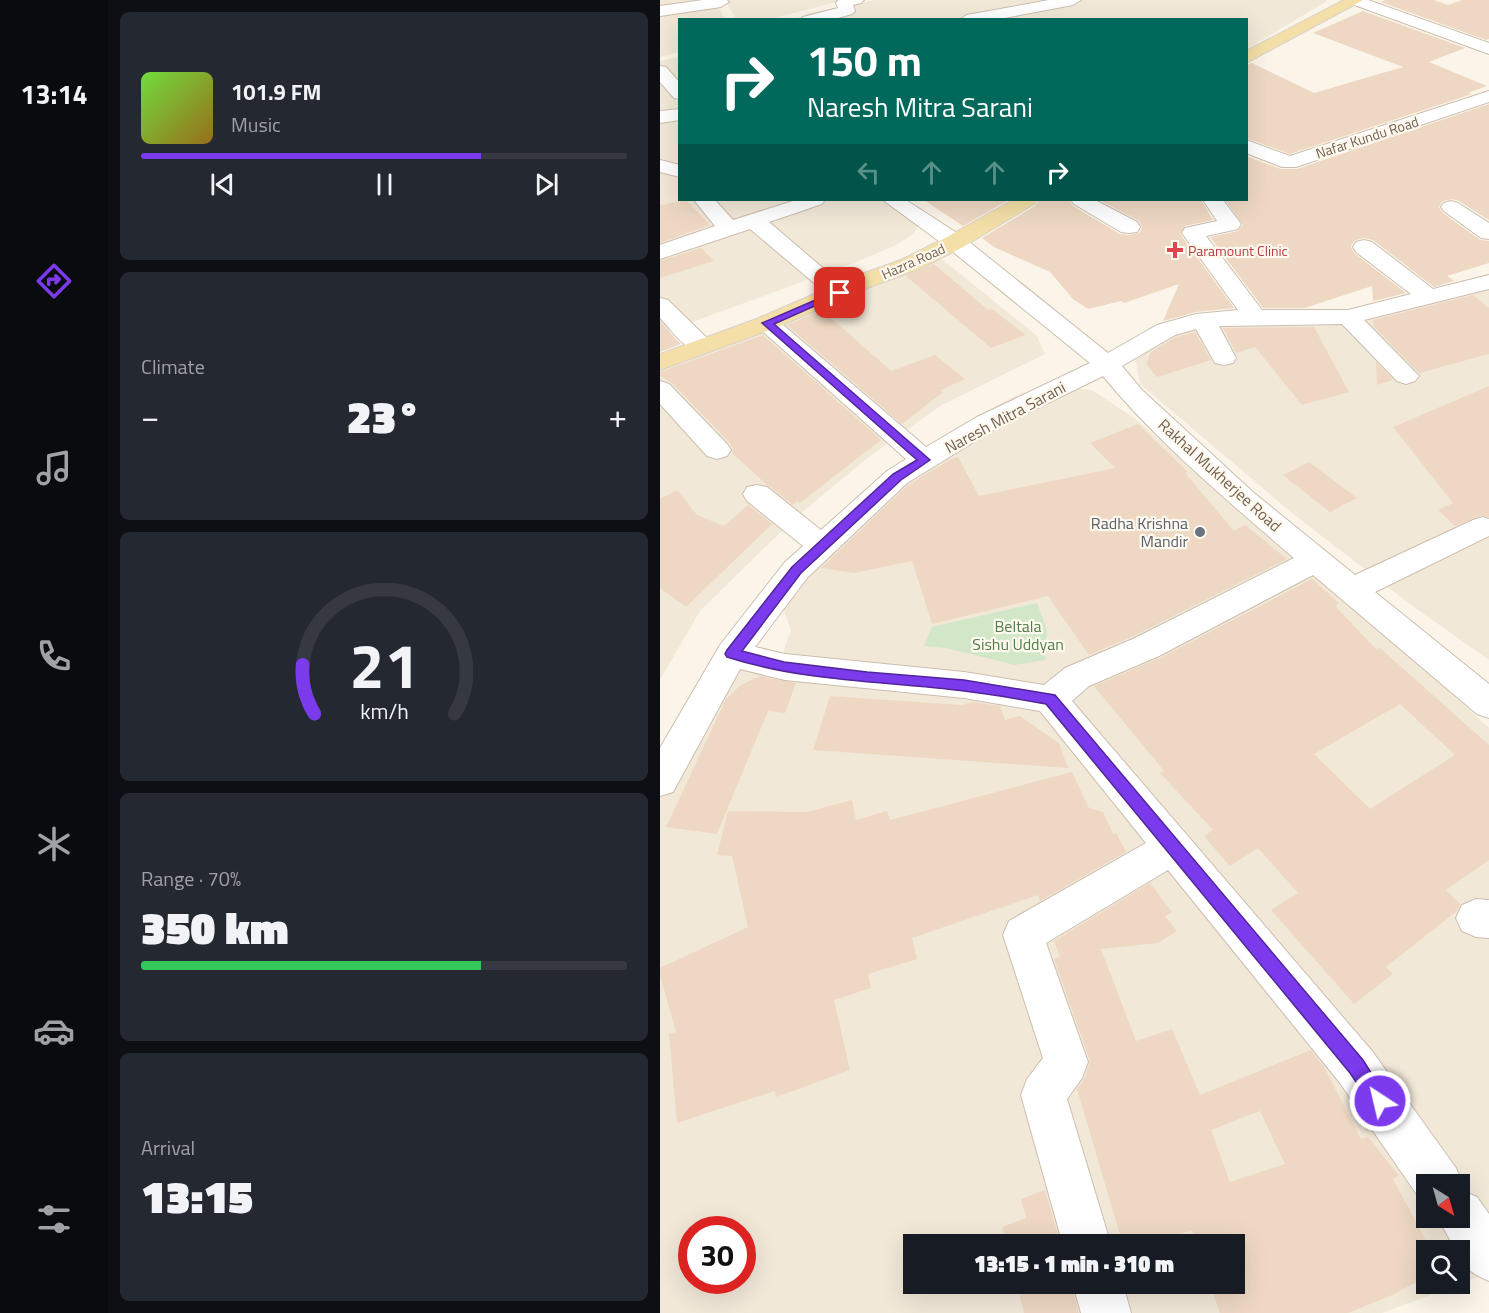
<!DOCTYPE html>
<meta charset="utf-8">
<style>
body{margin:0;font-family:"Titillium Web",sans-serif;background:#242831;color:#f1f3f6;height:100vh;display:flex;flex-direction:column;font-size:22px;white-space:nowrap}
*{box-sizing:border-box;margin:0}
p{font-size:20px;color:#9ea1a6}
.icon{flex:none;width:33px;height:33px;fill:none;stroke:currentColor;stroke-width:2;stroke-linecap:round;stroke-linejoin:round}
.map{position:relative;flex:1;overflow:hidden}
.sheet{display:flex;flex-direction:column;gap:12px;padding:12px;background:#0d0f14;width:552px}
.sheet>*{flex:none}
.banner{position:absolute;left:18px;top:18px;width:570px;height:183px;border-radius:0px;box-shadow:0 6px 24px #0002;background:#00695c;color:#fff;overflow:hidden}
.needle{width:39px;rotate:143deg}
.buttons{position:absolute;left:756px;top:1174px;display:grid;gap:12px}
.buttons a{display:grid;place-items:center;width:54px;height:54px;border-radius:0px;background:#171b24;box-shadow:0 6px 24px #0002;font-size:30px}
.speed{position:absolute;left:18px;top:1216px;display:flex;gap:12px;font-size:30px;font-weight:700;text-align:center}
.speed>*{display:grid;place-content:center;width:78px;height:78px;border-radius:50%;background:#171b24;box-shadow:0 6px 24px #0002;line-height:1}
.speed .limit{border:9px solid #d22;background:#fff;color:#111}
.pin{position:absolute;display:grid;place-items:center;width:51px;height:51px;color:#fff;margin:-26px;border-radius:12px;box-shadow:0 3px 9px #0006}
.me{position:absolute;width:66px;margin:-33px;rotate:325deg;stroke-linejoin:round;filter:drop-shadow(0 0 4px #0008)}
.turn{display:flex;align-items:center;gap:21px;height:126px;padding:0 30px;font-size:27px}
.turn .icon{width:78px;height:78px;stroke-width:2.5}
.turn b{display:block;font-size:42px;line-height:51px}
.lanes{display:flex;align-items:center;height:57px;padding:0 30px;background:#0003;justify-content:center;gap:30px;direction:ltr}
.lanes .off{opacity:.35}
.big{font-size:45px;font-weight:800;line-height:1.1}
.sheet .card{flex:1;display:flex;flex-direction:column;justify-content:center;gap:9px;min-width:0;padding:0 21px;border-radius:9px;background:#242831}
.sheet .dial{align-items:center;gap:0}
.dial svg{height:156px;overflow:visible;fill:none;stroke:#363941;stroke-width:7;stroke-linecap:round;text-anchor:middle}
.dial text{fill:#f1f3f6;stroke:none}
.song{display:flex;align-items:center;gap:18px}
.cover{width:72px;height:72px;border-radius:9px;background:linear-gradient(135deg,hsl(100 70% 55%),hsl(40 70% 35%))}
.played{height:6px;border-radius:3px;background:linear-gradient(90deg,#7c3aed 70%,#363941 70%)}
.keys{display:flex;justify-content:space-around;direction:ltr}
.heat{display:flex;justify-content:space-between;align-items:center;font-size:33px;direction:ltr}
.charge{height:9px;border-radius:4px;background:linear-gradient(90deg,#34c759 70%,#363941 0)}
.trip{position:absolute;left:243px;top:1234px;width:342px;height:60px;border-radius:0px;background:#171b24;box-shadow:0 6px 24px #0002;font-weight:800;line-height:60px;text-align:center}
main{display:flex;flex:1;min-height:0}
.dock{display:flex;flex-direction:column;width:108px;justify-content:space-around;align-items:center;background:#090b0e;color:#9ea1a6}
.dock .icon{width:42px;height:42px}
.dock .active{color:#7c3aed}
.dock b{font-size:27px;color:#f1f3f6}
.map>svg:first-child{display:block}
.residential{fill:#f2e8d8;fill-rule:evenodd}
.green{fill:#d1e7c8}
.building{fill:#eed8c3;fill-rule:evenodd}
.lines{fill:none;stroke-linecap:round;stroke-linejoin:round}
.minor-casing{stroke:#ccbeaf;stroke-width:2}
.major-casing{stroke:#d8d2cd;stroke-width:2}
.minor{fill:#fff;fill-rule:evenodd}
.major{fill:#f3dfa7;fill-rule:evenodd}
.route{fill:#7c3aed;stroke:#51269a;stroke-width:1.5}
.health-dot{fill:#e0444e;stroke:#fdf9ef;stroke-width:2}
.worship-dot{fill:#6b7280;stroke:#fdf9ef;stroke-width:2}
.labels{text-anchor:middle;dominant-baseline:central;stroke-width:4.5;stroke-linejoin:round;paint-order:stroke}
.far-street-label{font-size:14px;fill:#735f4e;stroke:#fdf9ef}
.far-health-label{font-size:14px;fill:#be3a42;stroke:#fdf9ef;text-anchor:start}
.street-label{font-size:16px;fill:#735f4e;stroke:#fdf9ef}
.worship-label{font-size:16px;fill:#5b616d;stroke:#fdf9ef;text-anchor:end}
.park-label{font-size:16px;fill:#547d4a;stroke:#fdf9ef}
</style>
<main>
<nav class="dock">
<b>13:14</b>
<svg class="icon active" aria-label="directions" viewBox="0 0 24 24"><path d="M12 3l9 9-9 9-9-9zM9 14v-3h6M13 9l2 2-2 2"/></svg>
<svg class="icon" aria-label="music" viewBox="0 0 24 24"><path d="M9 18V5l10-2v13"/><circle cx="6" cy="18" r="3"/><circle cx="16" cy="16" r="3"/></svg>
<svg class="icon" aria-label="phone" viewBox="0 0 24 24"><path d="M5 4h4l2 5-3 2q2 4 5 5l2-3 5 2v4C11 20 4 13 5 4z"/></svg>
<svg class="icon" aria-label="climate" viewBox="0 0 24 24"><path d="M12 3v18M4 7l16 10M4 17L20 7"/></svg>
<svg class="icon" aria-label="car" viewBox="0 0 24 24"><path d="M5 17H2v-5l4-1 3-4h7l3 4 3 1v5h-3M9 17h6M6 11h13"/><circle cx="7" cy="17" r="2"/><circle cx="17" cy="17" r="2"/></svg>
<svg class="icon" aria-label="filters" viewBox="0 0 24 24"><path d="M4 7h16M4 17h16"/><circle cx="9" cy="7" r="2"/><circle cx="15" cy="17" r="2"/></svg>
</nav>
<section class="sheet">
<div class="card">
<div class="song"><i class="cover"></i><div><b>101.9 FM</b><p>Music</p></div></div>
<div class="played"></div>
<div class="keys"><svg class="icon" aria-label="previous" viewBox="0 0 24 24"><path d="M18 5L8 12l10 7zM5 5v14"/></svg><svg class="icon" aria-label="pause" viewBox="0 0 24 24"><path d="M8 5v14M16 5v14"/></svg><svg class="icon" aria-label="next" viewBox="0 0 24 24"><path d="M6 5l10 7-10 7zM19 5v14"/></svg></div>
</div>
<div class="card"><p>Climate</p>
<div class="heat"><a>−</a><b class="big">23°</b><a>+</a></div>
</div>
<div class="card dial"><svg viewBox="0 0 100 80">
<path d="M14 69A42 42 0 1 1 86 69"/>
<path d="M14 69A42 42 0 0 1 8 44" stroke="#7c3aed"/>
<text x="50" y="56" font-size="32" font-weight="700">21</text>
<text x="50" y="72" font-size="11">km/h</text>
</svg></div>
<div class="card"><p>Range · 70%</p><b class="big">350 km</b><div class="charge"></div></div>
<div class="card"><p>Arrival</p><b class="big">13:15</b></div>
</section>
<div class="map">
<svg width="829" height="1313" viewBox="0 0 829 1313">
<rect width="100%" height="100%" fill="#fbf5e9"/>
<!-- residential -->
<g class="residential">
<polygon points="0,0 55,0 65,19 20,20 19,52 0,57"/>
<polygon points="65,0 185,0 106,20 76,19"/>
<polygon points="215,0 666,0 667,1 587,49 586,20 132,20 150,13"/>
<polygon points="19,57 20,200 227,200 258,226 253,234 234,246 199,261 0,334 0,61"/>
<polygon points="254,258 283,260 376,335 385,354 280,406 205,460 135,518 40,611 0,680 0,360"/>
<polygon points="829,285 829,660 751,605 632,513 480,384 474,352 499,323 579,316 703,311"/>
<path d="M 397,386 L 432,390 L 477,420 L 602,532 L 742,649 L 829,728 L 829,1273 L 722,1313 L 0,1313 L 0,806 L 2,773 L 65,669 L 122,656 L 131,630 L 113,581 L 249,459 L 304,423 L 361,393 ZM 766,1185 L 800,1185 L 800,1218 L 766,1218 ZM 32,1230 L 82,1230 L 82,1281 L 32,1281 ZM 254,1245 L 574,1245 L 574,1284 L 254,1284 ZM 766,1251 L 800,1251 L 800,1284 L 766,1284 Z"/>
</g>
<!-- green -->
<polygon class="green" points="377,603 387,630 385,660 355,665 286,648 264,646 272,627"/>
<!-- building -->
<g class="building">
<polygon points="726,0 774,0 788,5 802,0 829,0 829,39 826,40 721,2"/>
<polygon points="703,11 805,48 769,62 827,86 808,93 812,94 630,154 586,138 586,65 592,63 654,93 743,67 653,33"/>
<polygon points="829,104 829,220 799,201 792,199 783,201 779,207 783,213 820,240 829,241 829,263 787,276 794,281 774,287 713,240 703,238 694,241 691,246 694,253 746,293 713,301 712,286 645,308 603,308 550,237 578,231 583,225 565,200 586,200 586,156 621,169 637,169"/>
<polygon points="26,200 50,225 0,243 0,204 2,205"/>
<polygon points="264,200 349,200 303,226"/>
<polygon points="379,200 409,200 413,206 460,234 469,235 479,233 482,228 479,221 439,200 541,200 553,220 525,226 520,234 574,308 536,312 503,321 519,284 464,303 461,301 428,309 413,299 390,272 334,247 322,238 375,206"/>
<polygon points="41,248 54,261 0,278 0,261"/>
<polygon points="274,264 328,310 332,309 366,335 331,348 246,276"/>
<polygon points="813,295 829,308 829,354 759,373 714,327 713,320"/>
<polygon points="162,310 231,371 275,355 305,379 281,390 283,392 242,424 127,325"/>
<polygon points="0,321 15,338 21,344 0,352"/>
<polygon points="654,327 689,392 642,405 595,347 576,353 563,328"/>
<polygon points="535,332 551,360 497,377 486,364 491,352 516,337"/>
<polygon points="103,335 221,440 140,503 137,501 133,505 106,484 72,453 73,449 69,442 11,382 0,376 0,372"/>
<polygon points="716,362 733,380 717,385"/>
<polygon points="829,386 829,517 822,515 795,526 778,510 793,503 733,427"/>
<polygon points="478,424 528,472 525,473 574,531 585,525 627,559 474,636 429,655 388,596 272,624 252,561 194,573 161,568 248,485 291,459 298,457 319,496 455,468 430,443"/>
<polygon points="649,462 697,498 670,512 623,475"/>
<polygon points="17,490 37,515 64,526 88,505 112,524 26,607 0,588 0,499"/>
<path d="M 652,579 L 679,603 L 675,606 L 717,650 L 720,648 L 829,745 L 829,860 L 786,890 L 800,904 L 797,911 L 726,967 L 733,974 L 694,1004 L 611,910 L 638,893 L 598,848 L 570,866 L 544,836 L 553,830 L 500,773 L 504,771 L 434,686 L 500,658 ZM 740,704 L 795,755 L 710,809 L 654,754 Z"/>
<polygon points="100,676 136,683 125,713 108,711 57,834 6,827 66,699 81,685"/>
<polygon points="170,696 301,705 313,702 340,706 345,720 360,716 399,743 408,768 153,750"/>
<polygon points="412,772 429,808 443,812 453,834 456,833 466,852 380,901 378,895 252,938 257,959 208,974 211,988 174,1000 190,1070 116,1097 115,1091 17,1123 9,1034 16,1032 0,975 0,968 88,927 72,856 57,855 68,811 147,812 192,800 196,820 227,811 230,820"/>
<path d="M 490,883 L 512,912 L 505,916 L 517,931 L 498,943 L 441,949 L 476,1041 L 512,1029 L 540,1095 L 651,1050 L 664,1067 L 701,1139 L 708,1137 L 739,1176 L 733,1179 L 766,1241 L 766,1277 L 730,1296 L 688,1313 L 560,1313 L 550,1284 L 574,1284 L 574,1245 L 537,1245 L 532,1230 L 487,1245 L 463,1245 L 417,1089 L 424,1079 L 430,1061 L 394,959 L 400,957 L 394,941 ZM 600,1111 L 625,1164 L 570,1182 L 551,1130 Z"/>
<polygon points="385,1190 401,1245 347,1245 342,1227 366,1218 361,1199"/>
<polygon points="357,1284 411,1284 419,1313 364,1313"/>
</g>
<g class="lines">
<!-- minor casing -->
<g class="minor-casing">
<g id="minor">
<polygon points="43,0 67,0 69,2 61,7 0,16 0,6"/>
<polygon points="178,0 204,0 201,3 193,5 195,11 192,14 171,20 141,20 143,17 178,8 176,3"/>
<polygon points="389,0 421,0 413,5 334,20 299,20 307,15"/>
<polygon points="686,0 708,0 829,43 829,54 689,3"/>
<polygon points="0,66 6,67 20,83 20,99 14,98 0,82"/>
<polygon points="829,91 829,102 636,167 622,167 586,153 586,140 630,156"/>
<polygon points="20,109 20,120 0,123 0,111"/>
<polygon points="0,160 20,165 20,177 0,172"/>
<polygon points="34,200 55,200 73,220 136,200 165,200 162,204 109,222 192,293 188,298 180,300 172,298 90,229 0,259 0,245 55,226"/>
<path d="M 223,200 L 246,200 L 303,237 L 448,353 L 497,325 L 536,314 L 578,310 L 522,233 L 525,228 L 557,221 L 543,200 L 563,200 L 581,224 L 578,229 L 546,236 L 602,310 L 688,310 L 751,294 L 696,252 L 693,247 L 696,242 L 704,240 L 712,242 L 773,289 L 829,275 L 829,289 L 704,320 L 759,376 L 755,381 L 746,384 L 737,381 L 682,324 L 559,326 L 576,358 L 573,363 L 564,365 L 555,363 L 536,329 L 515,335 L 462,366 L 482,390 L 594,493 L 695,575 L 813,520 L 823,517 L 829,519 L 829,536 L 715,592 L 829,684 L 829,718 L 817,714 L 653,575 L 499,656 L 429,686 L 412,701 L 712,1051 L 796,1168 L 803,1185 L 801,1190 L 817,1197 L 829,1214 L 829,1281 C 815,1275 801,1268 800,1251 L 796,1251 L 778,1218 L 800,1218 L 800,1185 L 766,1185 L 766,1203 L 762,1202 L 680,1083 L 508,870 L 386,943 L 428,1062 L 422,1078 L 407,1099 L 451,1245 L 403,1245 L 361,1095 L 367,1079 L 383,1058 L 343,935 L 349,921 L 486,843 L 380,711 L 304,698 L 125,680 L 80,669 L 13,792 L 0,796 L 0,748 L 60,645 L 125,562 L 143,546 L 87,501 L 83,494 L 87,487 L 97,485 L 107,487 L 161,530 L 227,471 L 246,459 L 99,328 L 95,323 L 99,318 L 107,316 L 115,318 L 266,447 L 317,417 L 430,363 L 287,247 ZM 443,376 C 496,441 570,503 634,558 L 475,638 L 405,668 L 384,685 L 304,672 L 125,654 L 95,647 L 147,578 L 247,483 L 335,429 Z"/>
<polygon points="411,200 435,200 477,222 480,227 477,232 469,233 461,232 414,204"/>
<polygon points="791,201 798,203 829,223 829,239 821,238 784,211 781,207 784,203"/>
<path d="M 0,298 L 8,300 L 50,341 L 53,346 L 50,351 C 28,357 14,332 0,318 Z"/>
<polygon points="0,381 9,384 67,444 71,450 67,456 57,459 47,456 0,404"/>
<polygon points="816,899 829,900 829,938 816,937 802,931 796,918 802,905"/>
<polygon points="413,1284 463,1284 471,1313 421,1313"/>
</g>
</g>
<!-- major casing -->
<g class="major-casing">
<g id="major">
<polygon points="684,0 703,0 586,63 586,51"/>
<polygon points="353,200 377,200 374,204 303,247 257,270 212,286 115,328 0,370 0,354 99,318 196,276 241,260 287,237"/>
</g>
</g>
<!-- minor -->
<use href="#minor" class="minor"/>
<!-- major -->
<use href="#major" class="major"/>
</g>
<!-- route -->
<path class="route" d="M 176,291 L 184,293 L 114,324 L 270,460 L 241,480 L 141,573 L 82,651 L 124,662 L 207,672 L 304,680 L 395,695 L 703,1060 L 729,1101 L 726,1107 L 720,1110 L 713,1107 L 690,1073 L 386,704 C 359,699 331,694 304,691 C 225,681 144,682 67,657 L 65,654 L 67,650 L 132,567 L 233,474 L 257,460 L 102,323 Z"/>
<!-- markers -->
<path class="health-dot" d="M512 241h6v6h6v6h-6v6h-6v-6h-6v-6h6z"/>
<circle class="worship-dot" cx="540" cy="532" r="6"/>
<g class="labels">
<!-- far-street labels -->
<g class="far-street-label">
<text transform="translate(707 137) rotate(-18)">Nafar Kundu Road</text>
<text transform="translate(253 261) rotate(-24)">Hazra Road</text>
</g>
<!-- far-health labels -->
<g class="far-health-label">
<text x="528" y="250">Paramount Clinic</text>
</g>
<!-- street labels -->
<g class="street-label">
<text transform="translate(345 417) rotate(-28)">Naresh Mitra Sarani</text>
<text transform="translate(560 475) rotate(42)">Rakhal Mukherjee Road</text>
</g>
<!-- worship labels -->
<g class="worship-label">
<text x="528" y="523">Radha Krishna<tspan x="528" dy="18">Mandir</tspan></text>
</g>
<!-- park labels -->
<g class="park-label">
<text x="358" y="626">Beltala<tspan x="358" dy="18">Sishu Uddyan</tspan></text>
</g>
</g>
</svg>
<div class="buttons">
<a><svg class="needle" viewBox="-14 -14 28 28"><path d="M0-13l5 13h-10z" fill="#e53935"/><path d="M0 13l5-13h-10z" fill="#9ea1a6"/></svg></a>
<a><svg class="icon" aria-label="search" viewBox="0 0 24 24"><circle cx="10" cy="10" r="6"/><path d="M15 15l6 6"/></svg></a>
</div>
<div class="speed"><div class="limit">30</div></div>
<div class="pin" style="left:180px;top:293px;background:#d93025"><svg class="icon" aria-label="arrive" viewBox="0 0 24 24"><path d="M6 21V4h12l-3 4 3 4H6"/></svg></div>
<svg class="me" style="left:720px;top:1101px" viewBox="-20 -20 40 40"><circle r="17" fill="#7c3aed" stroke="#fff" stroke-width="3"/><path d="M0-11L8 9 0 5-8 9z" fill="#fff"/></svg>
<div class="trip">13:15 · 1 min · 310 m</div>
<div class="banner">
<div class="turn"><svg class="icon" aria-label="right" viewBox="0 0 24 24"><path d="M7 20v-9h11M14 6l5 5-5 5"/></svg><div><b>150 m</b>Naresh Mitra Sarani</div></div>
<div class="lanes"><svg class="icon off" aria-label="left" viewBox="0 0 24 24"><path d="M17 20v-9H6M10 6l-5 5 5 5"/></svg><svg class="icon off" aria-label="ahead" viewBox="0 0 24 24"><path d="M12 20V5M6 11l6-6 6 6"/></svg><svg class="icon off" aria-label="ahead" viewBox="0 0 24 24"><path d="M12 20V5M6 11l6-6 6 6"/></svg><svg class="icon" aria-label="right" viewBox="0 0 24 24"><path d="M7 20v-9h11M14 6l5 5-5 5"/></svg></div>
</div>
</div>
</main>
